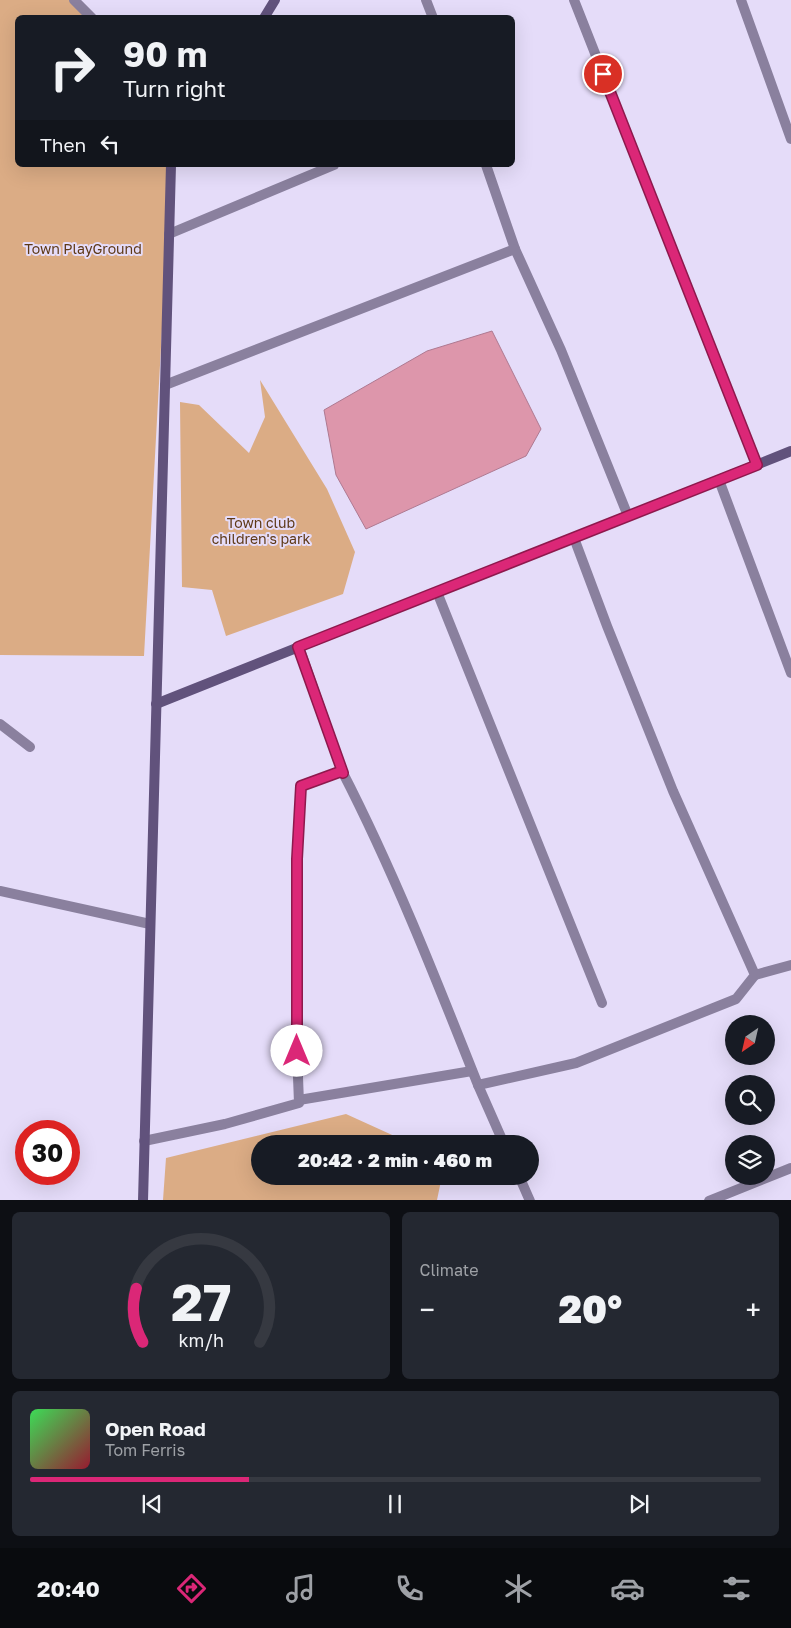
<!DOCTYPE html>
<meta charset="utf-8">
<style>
body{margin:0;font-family:"Golos Text",sans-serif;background:#242831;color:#f1f3f6;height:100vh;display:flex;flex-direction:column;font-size:19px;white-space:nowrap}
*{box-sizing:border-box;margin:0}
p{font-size:16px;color:#9ea1a6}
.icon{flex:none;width:28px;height:28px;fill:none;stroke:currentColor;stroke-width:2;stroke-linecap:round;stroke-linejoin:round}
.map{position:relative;height:1200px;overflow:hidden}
.details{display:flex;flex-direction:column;gap:12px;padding:12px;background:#0d0f14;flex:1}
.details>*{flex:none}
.banner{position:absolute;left:15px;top:15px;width:500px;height:152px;border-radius:8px;box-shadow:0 5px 20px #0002;background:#171b24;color:#f1f3f6;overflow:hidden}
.needle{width:32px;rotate:214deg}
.tools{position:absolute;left:725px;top:1015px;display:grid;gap:10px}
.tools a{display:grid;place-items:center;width:50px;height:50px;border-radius:50%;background:#171b24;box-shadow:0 5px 20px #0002;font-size:25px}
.speed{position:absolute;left:15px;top:1120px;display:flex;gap:10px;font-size:25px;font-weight:700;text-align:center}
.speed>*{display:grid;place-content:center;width:65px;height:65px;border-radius:50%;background:#171b24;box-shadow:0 5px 20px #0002;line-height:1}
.speed .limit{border:8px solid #d22;background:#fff;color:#111}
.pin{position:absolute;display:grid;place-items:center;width:42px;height:42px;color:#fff;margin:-21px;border:2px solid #fff;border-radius:50%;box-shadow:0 1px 5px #0007}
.me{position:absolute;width:55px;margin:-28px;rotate:0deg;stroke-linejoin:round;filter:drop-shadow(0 0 4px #0008)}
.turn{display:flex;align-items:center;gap:18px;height:105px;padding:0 25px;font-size:22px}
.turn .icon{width:65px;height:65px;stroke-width:2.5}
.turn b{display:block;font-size:35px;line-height:42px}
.then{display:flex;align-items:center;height:48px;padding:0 25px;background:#0003;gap:10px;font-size:19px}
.big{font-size:38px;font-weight:800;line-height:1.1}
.details .card{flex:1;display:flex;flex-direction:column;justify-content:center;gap:8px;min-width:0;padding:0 18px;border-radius:8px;background:#242831}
.details .dial{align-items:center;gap:0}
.dial svg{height:130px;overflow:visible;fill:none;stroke:#363941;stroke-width:7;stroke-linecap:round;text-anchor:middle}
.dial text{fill:#f1f3f6;stroke:none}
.song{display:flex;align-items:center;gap:15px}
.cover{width:60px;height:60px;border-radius:8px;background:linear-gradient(135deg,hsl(130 70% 55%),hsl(350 70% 35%))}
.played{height:5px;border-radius:2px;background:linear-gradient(90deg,#db2777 30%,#363941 30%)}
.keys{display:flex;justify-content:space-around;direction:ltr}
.heat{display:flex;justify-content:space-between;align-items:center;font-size:28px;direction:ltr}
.details .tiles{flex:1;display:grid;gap:12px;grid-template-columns:1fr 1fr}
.card:last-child{grid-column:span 2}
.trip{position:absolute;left:251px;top:1135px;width:288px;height:50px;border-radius:25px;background:#171b24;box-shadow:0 5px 20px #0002;font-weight:800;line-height:50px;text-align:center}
.tab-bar{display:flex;height:80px;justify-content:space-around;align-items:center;background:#090b0e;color:#9ea1a6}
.tab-bar .icon{width:35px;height:35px}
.tab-bar .on{color:#db2777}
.tab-bar b{font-size:22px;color:#f1f3f6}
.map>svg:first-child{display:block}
.green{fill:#dbac85}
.water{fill:#dd96ab;stroke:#ae7991}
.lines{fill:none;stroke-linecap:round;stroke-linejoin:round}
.minor{stroke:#8a809e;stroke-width:10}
.tertiary{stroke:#8a809e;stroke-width:10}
.secondary{stroke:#61527c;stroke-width:10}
.route-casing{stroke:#8e194d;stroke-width:12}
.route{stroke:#db2777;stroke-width:9}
.labels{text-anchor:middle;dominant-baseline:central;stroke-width:4;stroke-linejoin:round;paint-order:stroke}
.park-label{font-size:14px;fill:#5d3816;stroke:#e5dcf9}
</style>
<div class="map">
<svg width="791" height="1201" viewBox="0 0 791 1201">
<rect width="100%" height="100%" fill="#e5dcf9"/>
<!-- green -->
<g class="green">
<polygon points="0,0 73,0 91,17 18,18 18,165 171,165 144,656 0,655"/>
<polygon points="260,380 327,489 355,552 343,594 226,636 212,590 182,587 180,402 199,405 249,453 265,417"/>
<polygon points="346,1114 412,1144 260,1144 260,1176 442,1176 437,1200 163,1200 166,1158"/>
</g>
<!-- water -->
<polygon class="water" points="492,331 541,429 526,456 366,529 336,475 324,410 427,351"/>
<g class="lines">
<!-- minor -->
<g class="minor">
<polyline points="74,0 92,18"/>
<polyline points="426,0 433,18"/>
<polyline points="574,0 757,465"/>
<polyline points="741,0 791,139"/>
<polyline points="486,165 515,249"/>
<polyline points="169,234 334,165"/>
<polyline points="165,385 515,249 561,350 628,516"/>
<polyline points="719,480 791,673"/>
<polyline points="437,592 602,1003"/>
<polyline points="299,647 343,773"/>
<polyline points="0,724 30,747"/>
<polyline points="0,891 150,924"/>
<polyline points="755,975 791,965"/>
<polyline points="478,1085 504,1144"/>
<polyline points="299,1100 472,1071"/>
<path d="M 144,1141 L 225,1124 L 299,1103 L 297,1051 L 297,859 L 301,786 L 342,771 C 394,872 436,979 478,1085 L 576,1063 L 736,999 L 755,975 L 673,791 L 607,626 L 574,538"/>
<polyline points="519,1176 530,1201"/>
</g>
<!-- tertiary -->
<polyline class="tertiary" points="709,1201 791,1168"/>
<!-- secondary -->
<g class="secondary">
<polyline points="264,18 275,0"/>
<polyline points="156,704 791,451"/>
<polyline points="143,1201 171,165"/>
</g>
</g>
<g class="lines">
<!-- route casing -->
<g class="route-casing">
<polyline id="route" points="297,1051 297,859 301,786 342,771 343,773 298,647 757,465 603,74"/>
</g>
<!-- route -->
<use href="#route" class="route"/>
</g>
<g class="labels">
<!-- park labels -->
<g class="park-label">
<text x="83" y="248">Town PlayGround</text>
<text x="261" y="522">Town club<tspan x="261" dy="16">children's park</tspan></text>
</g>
</g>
</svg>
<div class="tools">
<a><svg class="needle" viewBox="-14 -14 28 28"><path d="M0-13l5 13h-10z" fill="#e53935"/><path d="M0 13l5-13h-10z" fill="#9ea1a6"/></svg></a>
<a><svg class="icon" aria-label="search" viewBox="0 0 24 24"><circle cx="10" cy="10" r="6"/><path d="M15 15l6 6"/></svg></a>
<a><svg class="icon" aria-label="layers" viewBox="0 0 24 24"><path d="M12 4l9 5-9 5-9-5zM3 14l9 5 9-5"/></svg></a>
</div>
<div class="speed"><div class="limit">30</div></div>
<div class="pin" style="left:603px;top:74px;background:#d93025"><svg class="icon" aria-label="arrive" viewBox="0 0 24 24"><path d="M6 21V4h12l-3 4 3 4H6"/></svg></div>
<svg class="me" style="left:297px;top:1051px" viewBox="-20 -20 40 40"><circle r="19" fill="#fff"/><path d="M0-13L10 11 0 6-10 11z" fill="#db2777"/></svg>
<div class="trip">20:42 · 2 min · 460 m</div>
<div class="banner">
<div class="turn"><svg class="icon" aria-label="right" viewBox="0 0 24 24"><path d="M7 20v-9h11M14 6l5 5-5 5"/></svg><div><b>90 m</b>Turn right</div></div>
<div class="then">Then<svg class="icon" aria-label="left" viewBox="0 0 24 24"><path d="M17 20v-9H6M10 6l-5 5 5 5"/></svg></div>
</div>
</div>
<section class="details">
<div class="tiles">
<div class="card dial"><svg viewBox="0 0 100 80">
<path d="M14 69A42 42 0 1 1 86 69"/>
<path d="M14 69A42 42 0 0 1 10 36" stroke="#db2777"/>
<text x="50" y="56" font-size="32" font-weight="700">27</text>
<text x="50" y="72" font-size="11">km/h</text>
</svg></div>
<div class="card"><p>Climate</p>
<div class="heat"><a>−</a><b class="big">20°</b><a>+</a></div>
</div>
<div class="card">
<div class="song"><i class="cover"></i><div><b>Open Road</b><p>Tom Ferris</p></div></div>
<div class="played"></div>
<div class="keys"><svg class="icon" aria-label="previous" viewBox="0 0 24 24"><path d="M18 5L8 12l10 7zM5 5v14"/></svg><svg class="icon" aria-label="pause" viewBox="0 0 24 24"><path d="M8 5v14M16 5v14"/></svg><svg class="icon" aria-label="next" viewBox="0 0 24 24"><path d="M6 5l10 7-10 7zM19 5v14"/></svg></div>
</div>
</div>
</section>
<nav class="tab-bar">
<b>20:40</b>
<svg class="icon on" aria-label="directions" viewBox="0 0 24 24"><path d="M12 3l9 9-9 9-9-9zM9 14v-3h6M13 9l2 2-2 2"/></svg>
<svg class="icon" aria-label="music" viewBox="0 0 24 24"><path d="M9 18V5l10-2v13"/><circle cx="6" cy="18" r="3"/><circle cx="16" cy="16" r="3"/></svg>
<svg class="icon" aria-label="phone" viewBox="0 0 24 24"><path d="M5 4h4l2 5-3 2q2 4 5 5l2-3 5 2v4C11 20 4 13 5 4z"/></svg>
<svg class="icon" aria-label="climate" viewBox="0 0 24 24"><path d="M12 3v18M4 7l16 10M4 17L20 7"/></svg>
<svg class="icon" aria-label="car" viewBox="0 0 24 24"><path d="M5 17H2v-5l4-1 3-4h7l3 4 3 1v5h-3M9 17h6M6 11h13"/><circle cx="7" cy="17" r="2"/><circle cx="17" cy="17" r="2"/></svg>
<svg class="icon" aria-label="filters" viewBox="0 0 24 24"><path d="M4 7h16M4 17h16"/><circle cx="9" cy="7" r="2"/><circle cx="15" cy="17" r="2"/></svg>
</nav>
